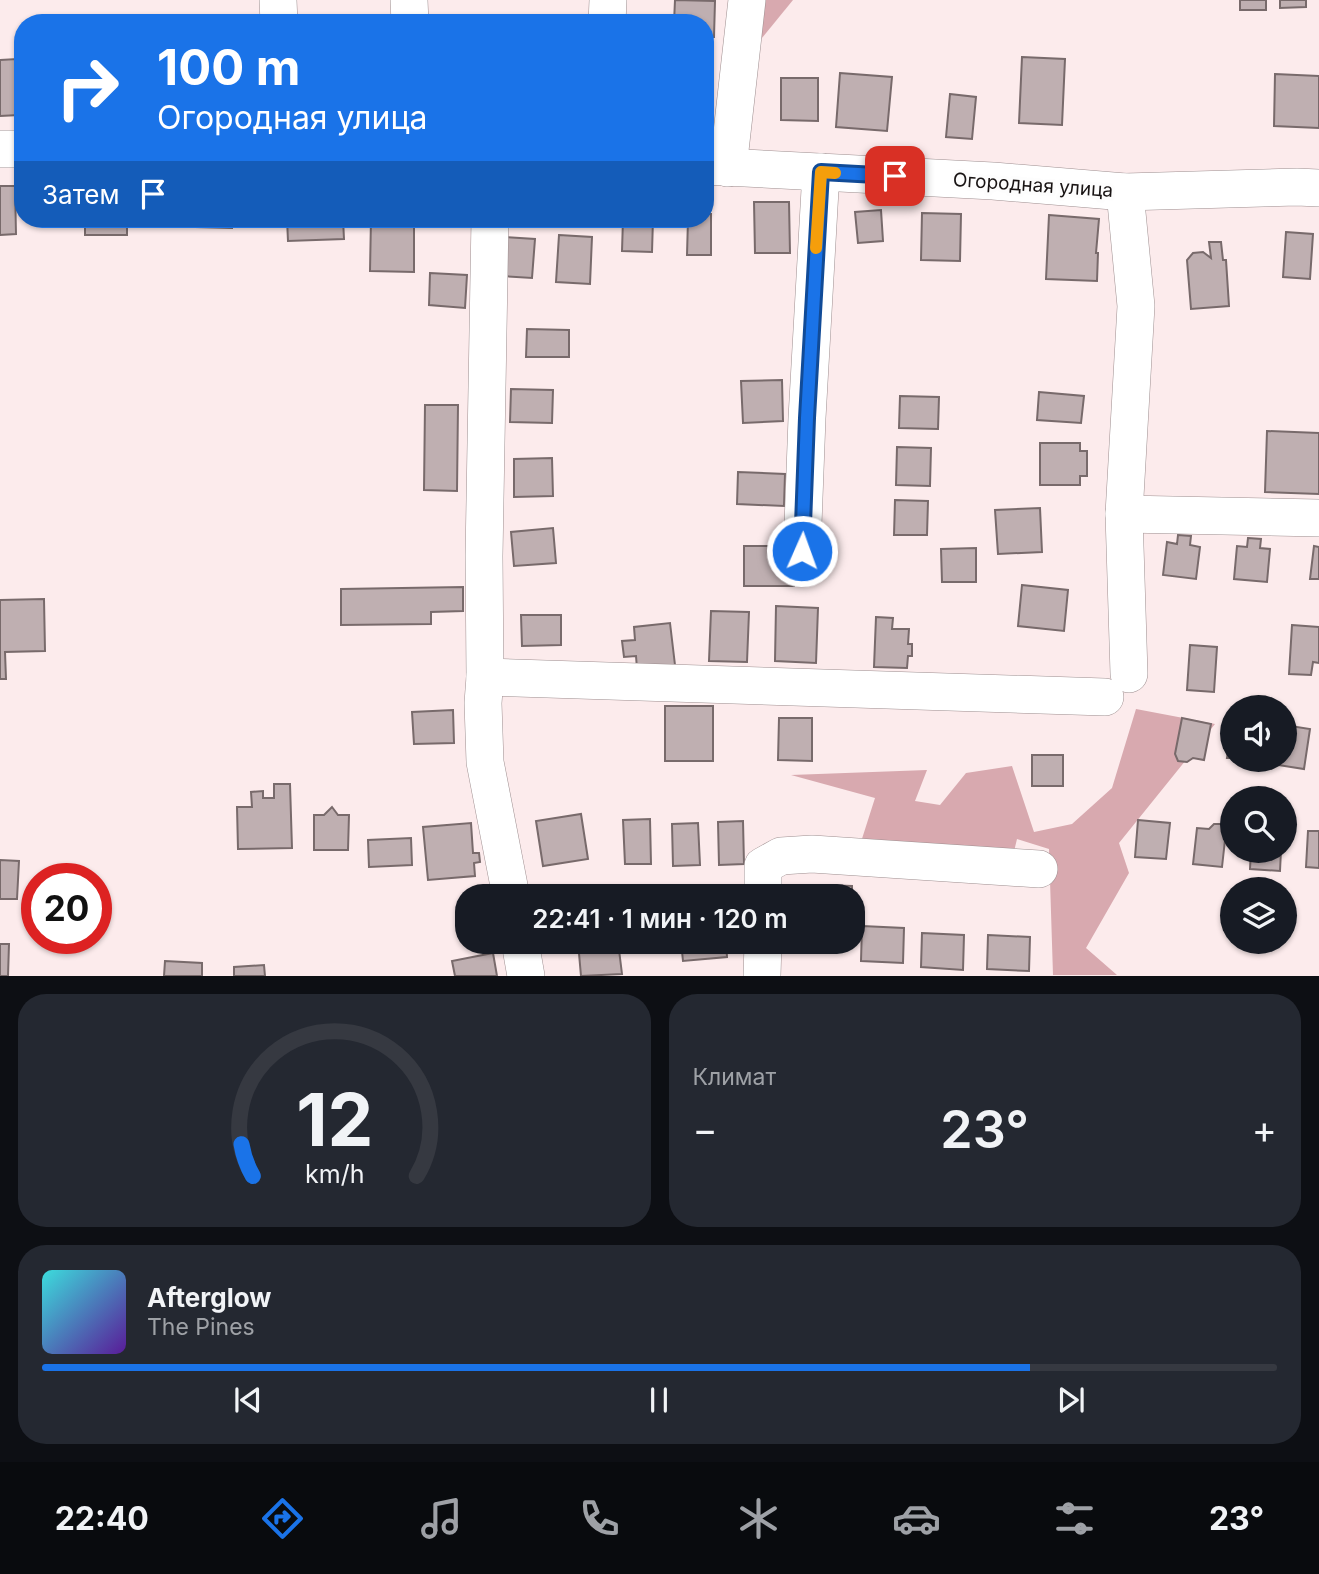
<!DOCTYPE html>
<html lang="ru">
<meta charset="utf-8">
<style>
body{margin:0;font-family:Inter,sans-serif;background:#242831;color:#f1f3f6;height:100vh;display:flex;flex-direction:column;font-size:26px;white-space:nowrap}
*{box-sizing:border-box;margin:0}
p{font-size:23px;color:#9ea1a6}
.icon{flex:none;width:38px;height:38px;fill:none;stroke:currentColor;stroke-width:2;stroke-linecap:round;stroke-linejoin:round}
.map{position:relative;height:976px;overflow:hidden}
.sheet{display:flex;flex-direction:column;gap:18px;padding:18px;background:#0d0f14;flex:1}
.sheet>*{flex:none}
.top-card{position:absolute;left:14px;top:14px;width:700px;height:214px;border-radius:28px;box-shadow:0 2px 5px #0004;background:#1a73e8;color:#fff;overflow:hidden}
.buttons{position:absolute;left:1220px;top:695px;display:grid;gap:14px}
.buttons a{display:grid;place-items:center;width:77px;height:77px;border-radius:50%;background:#171b24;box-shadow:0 2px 5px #0004;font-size:35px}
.speed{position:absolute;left:21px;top:863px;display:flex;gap:14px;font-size:35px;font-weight:700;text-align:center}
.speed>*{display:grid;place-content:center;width:91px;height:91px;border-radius:50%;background:#171b24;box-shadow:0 2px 5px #0004;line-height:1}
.speed .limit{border:10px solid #d22;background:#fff;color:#111}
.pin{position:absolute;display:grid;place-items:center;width:60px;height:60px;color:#fff;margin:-30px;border-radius:14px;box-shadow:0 4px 10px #0006}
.me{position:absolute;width:77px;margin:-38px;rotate:2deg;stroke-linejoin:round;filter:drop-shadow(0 0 5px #0008)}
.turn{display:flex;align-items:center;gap:24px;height:147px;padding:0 28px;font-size:32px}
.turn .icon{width:91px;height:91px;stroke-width:2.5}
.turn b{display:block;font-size:49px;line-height:60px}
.then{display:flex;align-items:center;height:66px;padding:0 28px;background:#0003;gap:14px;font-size:26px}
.big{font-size:52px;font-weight:600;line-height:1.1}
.sheet .widget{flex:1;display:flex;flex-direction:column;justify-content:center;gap:10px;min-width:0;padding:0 24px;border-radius:28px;background:#242831}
.sheet .dial{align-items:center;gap:0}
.dial svg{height:182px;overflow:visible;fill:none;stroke:#363941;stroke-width:7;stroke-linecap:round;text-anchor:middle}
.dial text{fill:#f1f3f6;stroke:none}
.song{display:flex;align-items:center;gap:21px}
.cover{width:84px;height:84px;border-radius:10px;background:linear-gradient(135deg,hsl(180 70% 55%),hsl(270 70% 35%))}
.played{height:7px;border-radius:4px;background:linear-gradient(90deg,#1a73e8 80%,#363941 80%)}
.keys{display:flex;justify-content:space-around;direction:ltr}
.heat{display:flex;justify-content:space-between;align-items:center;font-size:38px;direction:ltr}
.sheet .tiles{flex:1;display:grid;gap:18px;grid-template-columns:1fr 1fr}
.widget:last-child{grid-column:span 2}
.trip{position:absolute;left:455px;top:884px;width:410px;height:70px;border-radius:28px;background:#171b24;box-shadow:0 2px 5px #0004;font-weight:600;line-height:70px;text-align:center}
.tabs{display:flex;height:112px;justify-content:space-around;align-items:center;background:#090b0e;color:#9ea1a6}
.tabs .icon{width:49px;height:49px}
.tabs .active{color:#1a73e8}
.tabs b{font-size:32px;color:#f1f3f6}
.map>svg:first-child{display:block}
.forest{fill:#d8a9af}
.building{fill:#bfafb1;stroke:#786a6b;stroke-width:2}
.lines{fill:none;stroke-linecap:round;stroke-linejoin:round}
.minor-casing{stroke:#9e8f90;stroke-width:38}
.minor{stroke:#fff;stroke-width:37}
.route-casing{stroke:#114b97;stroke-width:18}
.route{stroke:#1a73e8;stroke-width:12}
.slow{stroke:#f59e0b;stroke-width:12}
.labels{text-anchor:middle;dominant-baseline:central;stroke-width:7;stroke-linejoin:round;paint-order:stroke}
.street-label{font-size:19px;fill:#191414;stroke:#fdfdfd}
</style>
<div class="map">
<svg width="1319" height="976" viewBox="0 0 1319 976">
<rect width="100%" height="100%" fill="#fcebec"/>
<!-- forest -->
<g class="forest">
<polygon points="757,0 793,0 757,44"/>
<polygon points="1136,709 1215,724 1119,843 1129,873 1086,948 1117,975 1053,975 1049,849 1017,839 1010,868 860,845 875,798 791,775 927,770 915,801 940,805 966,773 1012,766 1034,832 1072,824 1112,788"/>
</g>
<!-- building -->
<g class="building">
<polygon points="675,0 715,1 714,37 705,37 705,23 674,23"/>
<rect x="1240" y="0" width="26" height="10"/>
<polygon points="1280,0 1306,0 1306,7 1280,8"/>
<polygon points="1022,57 1065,59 1062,125 1019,123"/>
<polygon points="17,59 19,115 0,116 0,60"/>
<rect x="705" y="59" width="4" height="69"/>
<polygon points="840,73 892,77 887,131 836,127"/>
<polygon points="1275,74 1319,76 1319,128 1274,126"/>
<polygon points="781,78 818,78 818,121 781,120"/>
<polygon points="950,94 976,97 972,139 946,137"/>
<polygon points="0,186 15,186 16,234 0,235"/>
<polygon points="754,202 789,202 790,253 755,253"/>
<polygon points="881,210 883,241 858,243 855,212"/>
<polygon points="922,213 961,214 960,261 921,260"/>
<polygon points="705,214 711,214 711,255 687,255 688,219 705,219"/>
<polygon points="1049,215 1099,219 1096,253 1098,253 1097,281 1046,279"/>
<rect x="85" y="219" width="42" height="16"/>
<polygon points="158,219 232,219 232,228 158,226"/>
<polygon points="287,219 343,219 344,239 288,241"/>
<polygon points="371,219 414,219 414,272 370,271"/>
<polygon points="623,219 653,219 652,252 622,251"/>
<polygon points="1286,232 1313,234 1310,279 1283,277"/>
<polygon points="559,235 592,237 590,284 556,282"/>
<polygon points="505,237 535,239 532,278 502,276"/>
<polygon points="1209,242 1221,242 1223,260 1226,260 1229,306 1191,309 1187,260 1193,253 1203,252 1211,258"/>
<polygon points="430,273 467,275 465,308 429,305"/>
<polygon points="527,329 569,330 569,357 526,357"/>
<polygon points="782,380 783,421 743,423 741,381"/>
<polygon points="511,389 553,390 552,423 510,422"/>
<polygon points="1039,392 1084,396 1081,423 1037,420"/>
<polygon points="900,396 939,397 938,429 899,428"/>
<polygon points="425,405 458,405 457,491 424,490"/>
<polygon points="1267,431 1319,433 1319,494 1265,492"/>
<polygon points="1040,443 1080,443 1080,451 1087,451 1087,476 1080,476 1080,485 1040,485"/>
<polygon points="897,447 931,448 930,486 896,485"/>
<polygon points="552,458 553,496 514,497 514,459"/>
<polygon points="738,472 785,474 784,506 737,504"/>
<polygon points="895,500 928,501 927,535 894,535"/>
<polygon points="1040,508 1042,552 998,554 995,510"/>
<polygon points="553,528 556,563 514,566 511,532"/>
<polygon points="1178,535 1191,536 1190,545 1200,547 1196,579 1163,575 1167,542 1177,544"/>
<polygon points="1248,538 1261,539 1260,548 1270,549 1267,582 1234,579 1237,546 1247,547"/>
<rect x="744" y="546" width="50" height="40"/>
<polygon points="1314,546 1319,547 1319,579 1310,579"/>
<polygon points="976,548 976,582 942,582 941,549"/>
<polygon points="1022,585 1068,590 1064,631 1018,626"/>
<polygon points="463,587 463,611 431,612 431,624 341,625 341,589"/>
<polygon points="44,599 45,651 5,652 6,679 0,679 0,600"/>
<polygon points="776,606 818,608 816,663 775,661"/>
<polygon points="711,611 749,612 747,662 709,661"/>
<polygon points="521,615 561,615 561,645 522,646"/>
<polygon points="876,617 893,618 892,629 909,629 908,644 912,644 912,656 908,656 907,668 874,667"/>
<polygon points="670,623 675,665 637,669 636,656 624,657 622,641 635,640 634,627"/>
<polygon points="1292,625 1319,627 1319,663 1313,662 1311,675 1289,674"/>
<polygon points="1190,645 1217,647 1214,692 1187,690"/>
<rect x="665" y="706" width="48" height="55"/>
<polygon points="453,710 454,743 414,744 412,712"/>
<polygon points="779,718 812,718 812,761 778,760"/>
<polygon points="1182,718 1211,724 1204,760 1193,758 1187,762 1178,761 1175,754"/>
<polygon points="1284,725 1310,729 1304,769 1278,765 1279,760 1284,760"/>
<polygon points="1232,727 1232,758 1227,758"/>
<rect x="1032" y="755" width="31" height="31"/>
<polygon points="274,784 290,784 292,848 238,849 237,807 252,807 251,792 263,791 263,798 274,798"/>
<polygon points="332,807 338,815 349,815 348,850 314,850 314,815 324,815"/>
<polygon points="581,814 588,859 543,866 536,821"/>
<polygon points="650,819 651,864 625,864 623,820"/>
<polygon points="1138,820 1170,823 1166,859 1135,857"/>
<polygon points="743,821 744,864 719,865 718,822"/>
<polygon points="471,823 473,853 479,853 480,862 474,863 475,876 428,880 423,827"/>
<polygon points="698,823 700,865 673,866 672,824"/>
<polygon points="1214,824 1222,824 1226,831 1222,867 1193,864 1197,828 1209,829"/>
<polygon points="1308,831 1319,831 1319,868 1306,867"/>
<polygon points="411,838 412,865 369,867 368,840"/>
<polygon points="1251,850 1281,850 1280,871 1250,869"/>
<polygon points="0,860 19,861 17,899 0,899"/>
<polygon points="821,885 852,886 852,896 820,896"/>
<polygon points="862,926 904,928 903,963 861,961"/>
<polygon points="922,933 964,935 963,970 921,967"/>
<polygon points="988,935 1030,937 1029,971 987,969"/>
<polygon points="578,942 618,942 622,974 581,976"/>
<polygon points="681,942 726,942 727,957 683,961"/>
<polygon points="0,944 9,944 8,976 0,976"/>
<polygon points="493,953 497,976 455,976 452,961"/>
<polygon points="165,961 202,963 202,976 164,976"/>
<polygon points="264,965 265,976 234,976 234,967"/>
</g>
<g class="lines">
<!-- minor casing -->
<g class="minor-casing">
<g id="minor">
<polyline points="278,0 279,23"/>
<polyline points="409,0 410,23"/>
<polyline points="607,23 608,0"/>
<polyline points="0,149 23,149"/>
<polyline points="705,166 993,181 1125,192 1297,187 1319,188"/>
<polyline points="728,168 747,0"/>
<polyline points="1125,192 1136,306 1124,514 1129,674"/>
<polyline points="490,219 484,556 485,677 483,703 485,762 511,896"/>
<polyline points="1124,514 1319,518"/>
<polyline points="802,551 807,418 821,172"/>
<polyline points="485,677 1105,697"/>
<polyline points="763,896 763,866 781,856 812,854 1039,869"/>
<polyline points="520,942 526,976"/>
<polyline points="762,976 763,942"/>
</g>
</g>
<!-- minor -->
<use href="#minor" class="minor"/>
</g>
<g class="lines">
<!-- route casing -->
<g class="route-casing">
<polyline id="route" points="802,551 807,418 821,172 895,176"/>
</g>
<!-- route -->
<use href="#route" class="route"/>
<!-- slow -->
<polyline class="slow" points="816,248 821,172 835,173"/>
</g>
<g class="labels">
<!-- street labels -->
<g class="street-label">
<text transform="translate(1033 185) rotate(4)">Огородная улица</text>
</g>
</g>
</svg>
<div class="buttons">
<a><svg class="icon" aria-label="sound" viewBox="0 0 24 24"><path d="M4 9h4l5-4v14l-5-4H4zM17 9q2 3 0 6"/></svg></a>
<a><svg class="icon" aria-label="search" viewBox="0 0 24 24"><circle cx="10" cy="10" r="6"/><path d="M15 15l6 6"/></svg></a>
<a><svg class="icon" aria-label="layers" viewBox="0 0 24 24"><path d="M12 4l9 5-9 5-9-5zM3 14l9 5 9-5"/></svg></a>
</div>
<div class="speed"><div class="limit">20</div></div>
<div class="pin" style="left:895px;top:176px;background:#d93025"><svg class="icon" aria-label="arrive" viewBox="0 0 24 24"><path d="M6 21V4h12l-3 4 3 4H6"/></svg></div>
<svg class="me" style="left:802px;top:551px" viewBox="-20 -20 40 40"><circle r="17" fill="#1a73e8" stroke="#fff" stroke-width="3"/><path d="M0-11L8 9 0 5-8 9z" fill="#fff"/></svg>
<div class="trip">22:41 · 1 мин · 120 m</div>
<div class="top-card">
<div class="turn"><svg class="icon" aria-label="right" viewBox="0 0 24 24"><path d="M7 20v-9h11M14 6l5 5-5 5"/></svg><div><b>100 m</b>Огородная улица</div></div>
<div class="then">Затем<svg class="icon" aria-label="arrive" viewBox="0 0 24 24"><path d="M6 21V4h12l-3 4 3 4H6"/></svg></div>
</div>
</div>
<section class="sheet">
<div class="tiles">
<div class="widget dial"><svg viewBox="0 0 100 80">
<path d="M14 69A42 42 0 1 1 86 69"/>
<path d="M14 69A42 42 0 0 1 9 55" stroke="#1a73e8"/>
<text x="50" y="56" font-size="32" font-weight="700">12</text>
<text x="50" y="72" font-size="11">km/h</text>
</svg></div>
<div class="widget"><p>Климат</p>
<div class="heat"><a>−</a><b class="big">23°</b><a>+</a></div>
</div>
<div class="widget">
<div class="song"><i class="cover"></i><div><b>Afterglow</b><p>The Pines</p></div></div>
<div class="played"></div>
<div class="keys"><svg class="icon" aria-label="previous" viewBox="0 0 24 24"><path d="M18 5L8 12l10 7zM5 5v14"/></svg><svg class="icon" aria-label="pause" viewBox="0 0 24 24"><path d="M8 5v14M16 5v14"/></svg><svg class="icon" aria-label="next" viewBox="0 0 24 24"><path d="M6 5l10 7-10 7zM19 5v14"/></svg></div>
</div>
</div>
</section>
<nav class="tabs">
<b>22:40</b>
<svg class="icon active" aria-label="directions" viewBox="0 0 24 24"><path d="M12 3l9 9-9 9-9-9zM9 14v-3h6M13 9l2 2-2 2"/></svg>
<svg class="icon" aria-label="music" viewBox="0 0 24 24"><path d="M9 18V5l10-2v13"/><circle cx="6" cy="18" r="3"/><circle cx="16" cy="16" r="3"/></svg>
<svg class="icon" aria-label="phone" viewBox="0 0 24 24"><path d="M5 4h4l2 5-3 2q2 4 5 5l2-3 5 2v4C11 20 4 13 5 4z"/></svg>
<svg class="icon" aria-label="climate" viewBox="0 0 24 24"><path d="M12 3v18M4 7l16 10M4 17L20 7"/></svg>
<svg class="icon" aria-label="car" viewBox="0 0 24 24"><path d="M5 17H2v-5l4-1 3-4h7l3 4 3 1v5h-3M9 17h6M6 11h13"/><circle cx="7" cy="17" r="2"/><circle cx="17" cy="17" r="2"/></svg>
<svg class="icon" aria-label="filters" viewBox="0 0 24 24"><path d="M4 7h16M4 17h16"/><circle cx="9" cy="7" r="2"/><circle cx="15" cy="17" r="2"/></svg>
<b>23°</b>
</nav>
